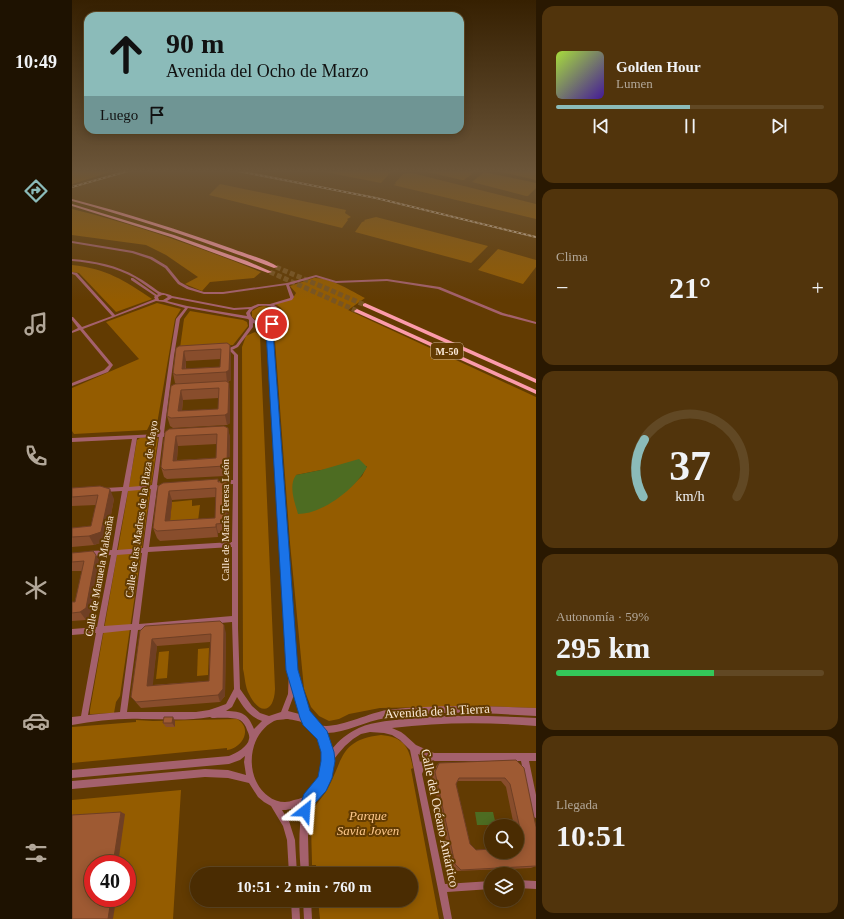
<!DOCTYPE html>
<html lang="es">
<meta charset="utf-8">
<style>
body{margin:0;font-family:Georgia,serif;background:#51340c;color:#f1f3f6;height:100vh;display:flex;flex-direction:column;font-size:15px;white-space:nowrap}
*{box-sizing:border-box;margin:0}
p{font-size:13px;color:#b2a799}
.icon{flex:none;width:22px;height:22px;fill:none;stroke:currentColor;stroke-width:2;stroke-linecap:round;stroke-linejoin:round}
.map{position:relative;flex:1;overflow:hidden}
.side{display:flex;flex-direction:column;gap:6px;padding:6px;background:#291801;width:308px}
.side>*{flex:none}
.top-card{position:absolute;left:12px;top:12px;width:380px;height:122px;border-radius:12px;box-shadow:0 2px 10px #0003,0 0 0 1px #614824;background:#8bbbb9;color:#111;overflow:hidden}
.controls{position:absolute;left:412px;top:819px;display:grid;gap:8px}
.controls a{display:grid;place-items:center;width:40px;height:40px;border-radius:50%;background:#4a2c02;box-shadow:0 2px 10px #0003,0 0 0 1px #614824;font-size:20px}
.speed{position:absolute;left:12px;top:855px;display:flex;gap:8px;font-size:20px;font-weight:700;text-align:center}
.speed>*{display:grid;place-content:center;width:52px;height:52px;border-radius:50%;background:#4a2c02;box-shadow:0 2px 10px #0003,0 0 0 1px #614824;line-height:1}
.speed .limit{border:6px solid #d22;background:#fff;color:#111}
.pin{position:absolute;display:grid;place-items:center;width:34px;height:34px;color:#fff;margin:-17px;border:2px solid #fff;border-radius:50%;box-shadow:0 1px 4px #0007}
.me{position:absolute;width:44px;margin:-22px;rotate:28deg;stroke-linejoin:round;filter:drop-shadow(0 0 3px #0008)}
.turn{display:flex;align-items:center;gap:14px;height:84px;padding:0 16px;font-size:18px}
.turn .icon{width:52px;height:52px;stroke-width:2.5}
.turn b{display:block;font-size:28px;line-height:34px}
.then{display:flex;align-items:center;height:38px;padding:0 16px;background:#0003;gap:8px;font-size:15px}
.big{font-size:30px;font-weight:800;line-height:1.1}
.side .tile{flex:1;display:flex;flex-direction:column;justify-content:center;gap:6px;min-width:0;padding:0 14px;border-radius:12px;background:#51340c}
.side .dial{align-items:center;gap:0}
.dial svg{height:104px;overflow:visible;fill:none;stroke:#614824;stroke-width:7;stroke-linecap:round;text-anchor:middle}
.dial text{fill:#f1f3f6;stroke:none}
.song{display:flex;align-items:center;gap:12px}
.cover{width:48px;height:48px;border-radius:6px;background:linear-gradient(135deg,hsl(80 70% 55%),hsl(260 70% 35%))}
.played{height:4px;border-radius:2px;background:linear-gradient(90deg,#8bbbb9 50%,#614824 50%)}
.keys{display:flex;justify-content:space-around;direction:ltr}
.heat{display:flex;justify-content:space-between;align-items:center;font-size:22px;direction:ltr}
.charge{height:6px;border-radius:3px;background:linear-gradient(90deg,#34c759 59%,#614824 0)}
.trip{position:absolute;left:118px;top:867px;width:228px;height:40px;border-radius:20px;background:#4a2c02;box-shadow:0 2px 10px #0003,0 0 0 1px #614824;font-weight:800;line-height:40px;text-align:center}
main{display:flex;flex:1;min-height:0}
.menu{display:flex;flex-direction:column;width:72px;justify-content:space-around;align-items:center;background:#1e1201;color:#b2a799}
.menu .icon{width:28px;height:28px}
.menu .selected{color:#8bbbb9}
.menu b{font-size:18px;color:#f1f3f6}
.map>svg:first-child{display:block}
.green{fill:#945c00;fill-rule:evenodd}
.water{fill:#4d6c22}
.lines{fill:none;stroke-linecap:round;stroke-linejoin:round}
.highway-tunnel{stroke:#795522;stroke-width:5;stroke-dasharray:5 2.5;stroke-linecap:butt}
.minor{fill:#a4616d;fill-rule:evenodd}
.highway{fill:#fb9bab;fill-rule:evenodd}
.rail-casing{stroke:#dbc4aa;stroke-width:2}
.rail{stroke:#623b02;stroke-width:1;stroke-dasharray:2.5;stroke-linecap:butt}
.wall{fill:#884d2c;fill-rule:evenodd}
.shaded-wall{fill:#6f3f24}
.building{fill:#9e5a33;stroke:#6f3f24;fill-rule:evenodd}
.route{fill:#1a73e8;stroke:#114b97}
.labels{text-anchor:middle;dominant-baseline:central;stroke-width:4;stroke-linejoin:round;paint-order:stroke}
.shield{fill:#623b02;stroke:#cdb597;stroke-width:1}
.shield-label{font-size:10px;font-weight:bold;fill:#fbe9d7}
.street-label{font-size:11px;fill:#fbe9d7;stroke:#623b02}
.near-street-label{font-size:13px;fill:#fbe9d7;stroke:#623b02}
.near-park-label{font-size:13px;font-style:italic;fill:#ffc98c;stroke:#623b02}
</style>
<main>
<nav class="menu">
<b>10:49</b>
<svg class="icon selected" aria-label="directions" viewBox="0 0 24 24"><path d="M12 3l9 9-9 9-9-9zM9 14v-3h6M13 9l2 2-2 2"/></svg>
<svg class="icon" aria-label="music" viewBox="0 0 24 24"><path d="M9 18V5l10-2v13"/><circle cx="6" cy="18" r="3"/><circle cx="16" cy="16" r="3"/></svg>
<svg class="icon" aria-label="phone" viewBox="0 0 24 24"><path d="M5 4h4l2 5-3 2q2 4 5 5l2-3 5 2v4C11 20 4 13 5 4z"/></svg>
<svg class="icon" aria-label="climate" viewBox="0 0 24 24"><path d="M12 3v18M4 7l16 10M4 17L20 7"/></svg>
<svg class="icon" aria-label="car" viewBox="0 0 24 24"><path d="M5 17H2v-5l4-1 3-4h7l3 4 3 1v5h-3M9 17h6M6 11h13"/><circle cx="7" cy="17" r="2"/><circle cx="17" cy="17" r="2"/></svg>
<svg class="icon" aria-label="filters" viewBox="0 0 24 24"><path d="M4 7h16M4 17h16"/><circle cx="9" cy="7" r="2"/><circle cx="15" cy="17" r="2"/></svg>
</nav>
<div class="map">
<svg width="464" height="919" viewBox="0 0 464 919">
<rect width="100%" height="100%" fill="#623b02"/>
<!-- green -->
<g class="green">
<polygon points="0,171 42,171 0,184"/>
<polygon points="248,171 317,171 319,172 309,183"/>
<polygon points="351,171 403,171 398,174 400,174 392,180 390,180"/>
<polygon points="425,171 464,172 464,180 430,172"/>
<polygon points="412,172 464,183 464,188 456,196 454,196 400,182"/>
<polygon points="340,173 464,204 464,219 321,185 324,184 323,183 331,174"/>
<polygon points="148,184 274,210 273,213 279,217 275,219 276,220 270,228 137,195"/>
<path d="M 0,209 C 65,225 127,247 189,272 L 182,278 L 138,282 L 130,291 L 113,284 L 126,277 L 94,255 L 74,245 L 0,235 Z"/>
<polygon points="304,217 416,246 399,263 283,232 290,222 293,221 292,220"/>
<polygon points="426,249 464,260 464,267 451,284 406,270"/>
<path d="M 0,265 C 35,269 52,280 80,299 L 44,312 L 7,273 L 0,272 Z"/>
<path d="M 242,278 C 257,277 280,291 293,298 L 276,310 L 464,397 L 464,708 L 410,706 L 308,708 L 277,714 L 267,719 L 257,721 L 247,716 L 239,707 L 232,689 L 218,543 L 202,327 C 207,317 221,314 203,304 L 221,298 L 224,293 L 218,286 ZM 295,466 L 290,476 L 272,493 L 224,475 L 249,470 Z"/>
<polygon points="85,303 109,309 103,319 85,424 78,424 75,430 2,434 0,431 0,388 67,359 34,322"/>
<path d="M 192,306 L 201,308 L 205,312 L 204,316 C 197,322 187,323 180,317 L 180,311 L 187,307 Z"/>
<polygon points="118,311 171,320 175,322 176,326 161,345 108,348 112,319"/>
<path d="M 183,332 L 188,335 L 203,689 C 202,714 187,715 177,694 C 173,687 173,677 171,669 L 170,347 L 174,336 Z"/>
<polygon points="68,438 84,437 86,439 48,696 44,702 42,713 21,714 18,714 18,710 65,440"/>
<polygon points="120,500 120,506 128,505 126,521 97,530 100,502"/>
<polygon points="137,648 136,675 125,676 126,649"/>
<polygon points="97,651 95,678 84,679 87,652"/>
<path d="M 165,719 C 181,728 171,748 155,750 L 155,748 L 0,763 L 0,727 L 64,722 L 64,720 L 81,721 Z"/>
<path d="M 309,735 C 332,737 337,747 341,768 L 339,769 L 367,919 L 248,919 L 246,900 L 339,900 L 339,874 L 244,874 L 244,865 L 240,865 C 240,848 238,830 241,813 C 242,805 251,797 255,790 C 272,759 267,740 309,735 Z"/>
<path d="M 109,790 L 101,919 L 0,919 L 0,800 ZM 21,864 L 55,864 L 55,898 L 21,898 Z"/>
</g>
<!-- water -->
<g class="water">
<path d="M 287,459 L 295,467 C 284,488 251,514 226,514 C 223,503 216,486 224,475 L 249,470 Z"/>
<polygon points="403,812 421,812 424,825 405,825"/>
</g>
<g class="lines">
<!-- highway-tunnel -->
<g class="highway-tunnel">
<polyline points="204,267 293,305"/>
<polyline points="198,272 285,311"/>
</g>
<!-- minor -->
<g class="minor">
<path d="M 0,241 L 61,251 L 80,257 L 95,266 L 108,282 L 117,287 L 132,292 L 151,292 L 215,283 L 244,275 L 264,281 L 315,279 L 368,287 L 431,313 L 464,322 L 464,324 L 429,315 L 366,289 L 315,281 L 264,283 L 244,277 L 217,285 L 222,297 L 220,300 L 202,305 L 205,307 L 210,313 L 207,318 L 203,322 L 200,331 L 223,674 L 224,675 L 225,677 C 228,688 236,723 247,725 C 264,730 296,713 315,710 C 364,704 415,706 464,708 L 464,716 C 414,713 363,710 314,718 C 293,721 273,734 252,733 L 258,746 L 258,752 C 264,743 272,736 281,731 C 296,722 315,721 332,719 C 376,714 420,716 464,718 L 464,726 C 416,722 368,722 320,728 L 329,732 L 333,735 L 344,745 L 362,753 L 464,753 L 464,761 L 457,761 L 464,795 L 464,818 L 461,817 L 460,814 L 449,761 L 362,761 C 355,763 353,767 350,774 L 373,884 L 419,881 L 419,889 L 375,892 L 380,919 L 372,919 L 338,750 L 328,740 L 320,735 L 312,733 L 298,732 L 289,734 L 281,739 L 273,746 L 266,754 L 259,763 L 255,781 L 247,795 L 241,800 L 239,808 L 236,836 L 237,874 L 229,874 C 227,851 226,829 231,806 L 214,810 L 210,810 L 217,821 L 223,840 L 225,874 L 217,874 L 215,840 L 211,826 L 199,806 L 192,802 L 186,797 L 177,783 L 156,778 L 133,777 L 0,789 L 0,781 L 133,769 L 156,770 L 174,775 L 172,762 L 173,756 L 168,760 L 157,764 L 0,778 L 0,770 L 157,756 C 164,753 176,747 177,739 C 178,736 176,732 175,730 C 174,726 171,722 168,720 C 161,717 148,718 140,718 L 138,717 C 116,721 93,719 70,719 C 47,718 23,721 0,725 L 0,717 L 9,716 L 24,633 L 0,635 L 0,629 L 25,627 L 39,555 L 17,557 L 15,556 L 14,554 L 15,552 L 17,551 L 40,550 L 50,491 L 33,492 L 31,491 L 30,490 L 31,489 L 33,488 L 51,487 L 60,439 L 0,442 L 0,438 L 87,434 L 98,356 L 104,319 L 113,308 L 92,302 L 84,301 L 11,329 L 41,365 L 36,372 L 0,386 L 0,383 L 32,370 L 37,365 L 8,330 L 0,333 L 0,331 L 6,328 L 0,320 L 0,317 L 1,317 L 10,327 L 40,316 L 3,275 L 0,274 L 0,272 L 5,273 L 43,315 L 83,299 L 82,297 L 83,296 L 59,280 L 59,278 L 61,278 L 85,295 L 86,294 C 78,289 71,283 63,278 C 43,267 22,263 0,261 L 0,259 C 23,261 45,265 65,277 C 73,281 79,286 86,291 C 91,294 96,293 100,296 L 162,308 L 179,307 L 186,304 L 198,304 L 218,298 L 218,297 L 214,285 L 151,294 L 132,294 L 115,289 L 106,284 L 93,268 L 78,259 L 60,253 L 0,243 ZM 90,295 L 93,295 L 96,297 L 91,300 L 87,300 L 86,297 ZM 100,298 L 162,310 L 177,309 L 174,313 L 175,316 L 115,306 L 95,301 ZM 187,306 C 195,305 202,306 206,313 C 200,324 182,327 178,313 L 181,309 ZM 116,308 L 176,319 L 177,320 L 177,327 L 164,345 L 153,350 L 154,351 L 159,352 L 162,355 L 161,480 L 148,481 L 146,482 L 145,483 L 146,484 L 148,485 L 161,484 L 160,542 L 77,547 L 85,489 L 87,487 L 85,485 L 91,437 L 95,436 L 95,434 L 92,433 L 102,356 L 108,319 ZM 181,323 C 187,325 193,325 199,323 L 196,331 L 217,670 L 216,694 L 209,712 L 197,716 L 188,713 L 180,706 L 168,689 L 166,628 L 166,355 L 161,350 L 160,350 L 166,347 L 181,327 ZM 87,437 L 80,485 L 57,487 L 65,438 ZM 79,489 L 71,548 L 45,550 L 56,491 ZM 160,547 L 160,616 L 67,624 L 76,552 ZM 70,553 L 60,624 L 32,626 L 45,555 ZM 160,622 L 162,689 L 154,704 L 146,707 L 137,710 L 124,712 L 55,712 L 66,630 ZM 59,630 L 48,712 L 16,715 L 31,633 ZM 223,692 L 224,700 L 231,715 L 216,711 ZM 165,697 C 172,708 177,716 190,721 L 182,729 C 176,714 170,711 154,711 L 160,707 ZM 214,719 L 216,719 C 221,720 229,721 233,724 C 237,726 242,731 245,734 C 253,747 255,767 247,780 C 241,791 235,798 222,800 C 219,801 216,802 213,802 C 207,802 201,800 196,796 C 172,778 175,735 202,721 C 206,719 210,720 214,719 ZM 346,754 L 353,757 L 348,762 Z"/>
<polygon points="445,880 464,881 464,889 445,888"/>
<polygon points="219,900 227,900 228,919 220,919"/>
<polygon points="231,900 239,900 240,919 232,919"/>
</g>
<!-- highway -->
<g class="highway">
<path d="M 0,199 C 54,213 108,230 161,249 C 174,254 196,260 206,267 L 202,268 C 136,243 69,220 0,201 Z"/>
<polygon points="0,204 102,235 175,261 200,272 196,273 99,237 0,206"/>
<polygon points="293,303 464,379 464,383 291,306 291,304"/>
<polygon points="285,309 464,390 464,394 283,312 282,311"/>
</g>
<!-- rail casing -->
<g class="rail-casing">
<g id="rail">
<polyline points="166,171 304,198 464,237"/>
<polyline points="0,187 56,171"/>
</g>
</g>
<!-- rail -->
<use href="#rail" class="rail"/>
</g>
<!-- wall -->
<g class="wall">
<path d="M 155,343 L 159,355 L 159,380 L 156,382 L 158,393 L 158,423 L 155,425 L 101,428 L 98,426 L 95,416 L 105,384 L 103,383 L 101,373 L 104,348 ZM 149,359 L 148,367 L 114,369 L 114,361 ZM 147,398 L 146,409 L 110,411 L 111,400 Z"/>
<path d="M 156,428 L 158,438 L 157,473 L 153,476 L 95,479 L 92,477 L 89,467 L 93,432 ZM 145,444 L 144,458 L 105,460 L 106,446 Z"/>
<path d="M 146,479 L 146,482 L 155,481 L 157,491 L 156,533 L 146,533 L 146,537 L 88,541 L 85,538 L 81,528 L 86,486 ZM 144,497 L 143,518 L 98,521 L 100,500 Z"/>
<polygon points="0,488 42,499 34,541 22,545 0,547 0,528 19,526 24,505 0,506"/>
<polygon points="0,553 30,564 20,616 14,620 0,621 0,602 3,602 10,571 0,571"/>
<path d="M 68,631 L 154,633 L 153,696 L 148,702 L 69,708 L 59,697 ZM 138,642 L 137,681 L 80,685 L 85,646 Z"/>
<polygon points="103,721 103,727 94,727 91,723"/>
<path d="M 444,760 L 464,866 L 459,868 L 385,871 L 379,865 L 360,775 L 364,766 L 367,763 ZM 385,781 L 429,781 L 434,787 L 442,826 L 445,826 L 445,839 L 446,844 L 445,845 L 445,852 L 404,850 L 398,844 L 384,784 Z"/>
</g>
<!-- shaded-wall -->
<g class="shaded-wall">
<polygon points="158,345 159,355 159,380 155,382 154,372"/>
<polygon points="112,351 114,361 113,374 110,369"/>
<polygon points="157,383 158,393 158,423 155,425 153,415"/>
<polygon points="109,390 111,400 109,418 106,411"/>
<polygon points="156,428 158,438 157,473 153,476 152,466"/>
<polygon points="104,436 106,446 104,469 101,461"/>
<polygon points="155,481 157,491 156,533 154,523"/>
<polygon points="38,489 42,499 34,541 22,545 17,536"/>
<polygon points="97,491 100,500 97,531 93,521"/>
<polygon points="144,524 146,533 146,537 144,527"/>
<polygon points="24,555 30,564 20,616 14,620 8,612"/>
<polygon points="152,625 154,633 153,696 148,702 146,695"/>
<polygon points="80,639 85,646 80,693 75,686"/>
<polygon points="101,717 103,721 103,727 100,723"/>
<polygon points="49,812 53,814 46,864 41,864"/>
<polygon points="36,898 41,898 40,906 43,906 41,919 36,919 35,906"/>
</g>
<!-- building -->
<g class="building">
<path d="M 155,343 L 158,345 L 157,370 L 154,372 L 104,375 L 101,373 L 104,348 L 107,346 ZM 149,349 L 148,367 L 110,369 L 112,351 Z"/>
<path d="M 154,381 L 157,383 L 156,413 L 153,415 L 99,418 L 95,416 L 99,386 L 103,384 ZM 147,388 L 146,409 L 106,411 L 109,390 Z"/>
<path d="M 152,426 L 156,428 L 155,463 L 152,466 L 92,470 L 89,467 L 93,432 L 97,429 ZM 145,434 L 144,458 L 101,461 L 104,436 Z"/>
<path d="M 146,479 L 146,482 L 155,481 L 154,523 L 144,524 L 144,527 L 85,531 L 81,528 L 86,486 L 91,483 ZM 144,488 L 143,518 L 93,521 L 97,491 Z"/>
<polygon points="28,486 38,489 29,532 17,536 0,537 0,528 19,526 26,495 0,497 0,488"/>
<polygon points="21,551 24,555 14,608 8,612 0,613 0,602 3,602 12,561 0,562 0,553"/>
<path d="M 148,621 L 152,625 L 151,689 L 146,695 L 64,702 L 59,697 L 68,631 L 73,626 ZM 139,634 L 137,681 L 75,686 L 80,639 Z"/>
<polygon points="92,717 101,717 100,723 91,723"/>
<path d="M 444,760 L 452,768 L 464,827 L 464,866 L 389,870 L 383,864 L 363,772 L 367,763 ZM 387,778 L 433,778 L 438,784 L 451,842 L 447,848 L 445,848 L 445,852 L 419,852 L 419,849 L 404,850 L 398,844 L 384,784 Z"/>
<polygon points="49,812 41,864 21,864 21,898 36,898 35,906 38,906 36,919 0,919 0,815"/>
</g>
<!-- sky -->
<linearGradient id="sky" x2="0" y2="1"><stop stop-color="#362001"/><stop offset="0.57" stop-color="#6b5539"/><stop offset="1" stop-color="#6b5539" stop-opacity="0"/></linearGradient>
<rect width="464" height="300" fill="url(#sky)"/>
<!-- route -->
<polygon class="route" points="197,322 202,322 203,324 201,331 226,670 238,711 255,731 262,752 263,761 260,778 254,791 243,803 239,816 233,818 228,816 226,811 232,794 246,777 249,761 249,752 245,739 231,725 228,718 214,670 194,331"/>
<g class="labels">
<!-- shield labels -->
<rect class="shield" x="359" y="343" width="32" height="16" rx="3"/>
<g class="shield-label">
<text x="375" y="351">M-50</text>
</g>
<!-- street labels -->
<g class="street-label">
<text transform="translate(69 509) rotate(-82)">Calle de las Madres de la Plaza de Mayo</text>
<text transform="translate(153 520) rotate(-90)">Calle de María Teresa León</text>
<text transform="translate(27 576) rotate(-80)">Calle de Manuela Malasaña</text>
</g>
<!-- near-street labels -->
<g class="near-street-label">
<text transform="translate(365 711) rotate(-3)">Avenida de la Tierra</text>
<text transform="translate(368 818) rotate(78)">Calle del Océano Antártico</text>
</g>
<!-- near-park labels -->
<g class="near-park-label">
<text x="296" y="815">Parque<tspan x="296" dy="15">Savia Joven</tspan></text>
</g>
</g>
</svg>
<div class="controls">
<a><svg class="icon" aria-label="search" viewBox="0 0 24 24"><circle cx="10" cy="10" r="6"/><path d="M15 15l6 6"/></svg></a>
<a><svg class="icon" aria-label="layers" viewBox="0 0 24 24"><path d="M12 4l9 5-9 5-9-5zM3 14l9 5 9-5"/></svg></a>
</div>
<div class="speed"><div class="limit">40</div></div>
<div class="pin" style="left:200px;top:324px;background:#d93025"><svg class="icon" aria-label="arrive" viewBox="0 0 24 24"><path d="M6 21V4h12l-3 4 3 4H6"/></svg></div>
<svg class="me" style="left:233px;top:811px" viewBox="-20 -20 40 40"><path d="M0-17L14 15 0 8-14 15z" fill="#1a73e8" stroke="#fff" stroke-width="4"/></svg>
<div class="trip">10:51 · 2 min · 760 m</div>
<div class="top-card">
<div class="turn"><svg class="icon" aria-label="ahead" viewBox="0 0 24 24"><path d="M12 20V5M6 11l6-6 6 6"/></svg><div><b>90 m</b>Avenida del Ocho de Marzo</div></div>
<div class="then">Luego<svg class="icon" aria-label="arrive" viewBox="0 0 24 24"><path d="M6 21V4h12l-3 4 3 4H6"/></svg></div>
</div>
</div>
<section class="side">
<div class="tile">
<div class="song"><i class="cover"></i><div><b>Golden Hour</b><p>Lumen</p></div></div>
<div class="played"></div>
<div class="keys"><svg class="icon" aria-label="previous" viewBox="0 0 24 24"><path d="M18 5L8 12l10 7zM5 5v14"/></svg><svg class="icon" aria-label="pause" viewBox="0 0 24 24"><path d="M8 5v14M16 5v14"/></svg><svg class="icon" aria-label="next" viewBox="0 0 24 24"><path d="M6 5l10 7-10 7zM19 5v14"/></svg></div>
</div>
<div class="tile"><p>Clima</p>
<div class="heat"><a>−</a><b class="big">21°</b><a>+</a></div>
</div>
<div class="tile dial"><svg viewBox="0 0 100 80">
<path d="M14 69A42 42 0 1 1 86 69"/>
<path d="M14 69A42 42 0 0 1 15 25" stroke="#8bbbb9"/>
<text x="50" y="56" font-size="32" font-weight="700">37</text>
<text x="50" y="72" font-size="11">km/h</text>
</svg></div>
<div class="tile"><p>Autonomía · 59%</p><b class="big">295 km</b><div class="charge"></div></div>
<div class="tile"><p>Llegada</p><b class="big">10:51</b></div>
</section>
</main>
